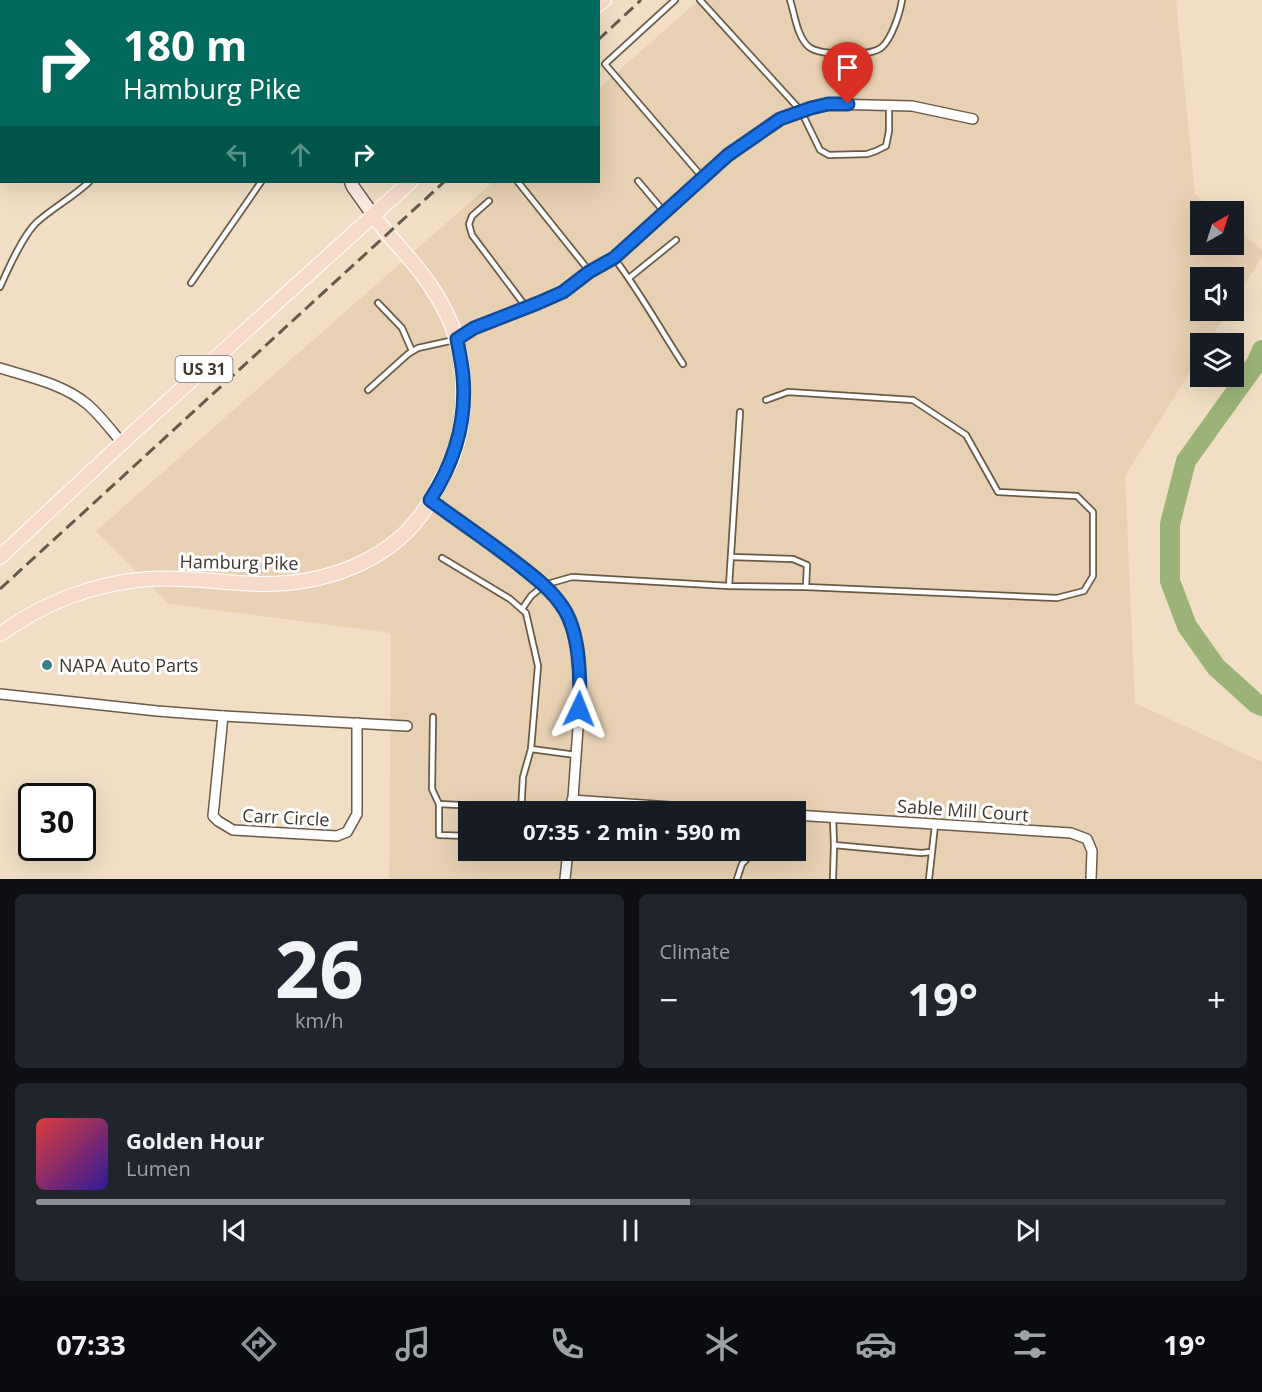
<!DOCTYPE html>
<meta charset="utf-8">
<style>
body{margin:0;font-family:"Open Sans",sans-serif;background:#20242c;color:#f1f3f6;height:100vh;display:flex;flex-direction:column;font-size:22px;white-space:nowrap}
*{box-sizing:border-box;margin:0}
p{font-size:20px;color:#9ea1a6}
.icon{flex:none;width:33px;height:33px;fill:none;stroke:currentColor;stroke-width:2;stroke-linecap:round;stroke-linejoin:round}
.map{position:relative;height:879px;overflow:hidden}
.side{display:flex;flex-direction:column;gap:15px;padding:15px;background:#0d0f14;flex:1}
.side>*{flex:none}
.hud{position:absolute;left:0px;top:0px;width:600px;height:183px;box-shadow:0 6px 24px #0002;background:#00695c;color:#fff;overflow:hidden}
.needle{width:39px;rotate:39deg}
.fabs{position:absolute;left:1190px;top:201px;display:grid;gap:12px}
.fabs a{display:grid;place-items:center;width:54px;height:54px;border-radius:0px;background:#171b24;box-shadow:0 6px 24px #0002;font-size:30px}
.speed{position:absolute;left:18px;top:783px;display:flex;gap:12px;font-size:30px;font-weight:700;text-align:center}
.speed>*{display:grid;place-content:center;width:78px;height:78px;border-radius:50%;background:#171b24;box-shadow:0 6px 24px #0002;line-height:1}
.speed .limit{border:3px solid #111;border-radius:9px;background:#fff;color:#111}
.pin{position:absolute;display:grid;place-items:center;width:51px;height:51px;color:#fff;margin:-62px -26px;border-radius:50% 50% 50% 0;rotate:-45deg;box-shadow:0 0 6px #0007}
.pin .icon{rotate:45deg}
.me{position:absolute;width:66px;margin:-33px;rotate:2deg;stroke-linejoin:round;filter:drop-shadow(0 0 4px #0008)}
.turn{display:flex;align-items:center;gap:21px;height:126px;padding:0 24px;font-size:27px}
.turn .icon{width:78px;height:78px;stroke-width:2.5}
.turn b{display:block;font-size:42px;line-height:51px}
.lanes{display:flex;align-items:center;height:57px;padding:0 24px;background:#0003;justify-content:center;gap:30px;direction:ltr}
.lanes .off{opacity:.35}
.big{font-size:45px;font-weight:700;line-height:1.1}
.side .tile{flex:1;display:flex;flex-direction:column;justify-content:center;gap:9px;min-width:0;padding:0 21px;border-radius:9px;background:#20242c}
.side .dial{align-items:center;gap:0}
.dial b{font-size:78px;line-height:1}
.song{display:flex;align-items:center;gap:18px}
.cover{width:72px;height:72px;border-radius:9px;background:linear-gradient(135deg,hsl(0 70% 55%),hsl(250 70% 35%))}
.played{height:6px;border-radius:3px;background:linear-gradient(90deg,#8c9099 55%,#363941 55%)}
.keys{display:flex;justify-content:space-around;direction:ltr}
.heat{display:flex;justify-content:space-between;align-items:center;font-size:33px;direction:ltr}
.side .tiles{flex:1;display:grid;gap:15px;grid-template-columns:1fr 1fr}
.tile:last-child{grid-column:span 2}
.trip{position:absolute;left:458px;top:801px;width:348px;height:60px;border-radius:0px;background:#171b24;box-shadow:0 6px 24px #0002;font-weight:700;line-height:60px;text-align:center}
.menu{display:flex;height:96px;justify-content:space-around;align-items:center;background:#090b0e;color:#9ea1a6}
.menu .icon{width:42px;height:42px}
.menu .current{color:#8c9099}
.menu b{font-size:27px;color:#f1f3f6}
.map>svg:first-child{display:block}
.built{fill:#e8d1b2;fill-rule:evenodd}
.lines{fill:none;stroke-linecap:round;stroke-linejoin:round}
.river{stroke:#9bb378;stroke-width:20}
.lane-casing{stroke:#6b5b46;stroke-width:8}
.street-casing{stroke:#6b5b46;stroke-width:12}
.secondary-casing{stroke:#6b5b46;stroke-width:15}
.primary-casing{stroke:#fff;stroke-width:16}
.lane{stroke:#fff;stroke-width:4.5}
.street{stroke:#fff;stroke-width:9}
.secondary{stroke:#fcece4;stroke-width:12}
.primary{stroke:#f8daca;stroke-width:14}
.rail{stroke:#63594c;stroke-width:3;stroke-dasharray:12 6;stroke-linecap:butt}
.route-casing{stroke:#114b97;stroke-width:15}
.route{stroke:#1a73e8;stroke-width:10}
.poi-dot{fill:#3a8288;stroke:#fff;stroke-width:2}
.labels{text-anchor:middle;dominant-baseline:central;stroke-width:6;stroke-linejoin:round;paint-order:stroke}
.shield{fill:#fff;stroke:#78736c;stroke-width:1.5}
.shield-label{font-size:16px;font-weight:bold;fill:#3e372d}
.street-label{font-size:18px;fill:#3e372d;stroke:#fff}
.poi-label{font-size:18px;fill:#3e372d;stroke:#fff;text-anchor:start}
</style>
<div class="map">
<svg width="1262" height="879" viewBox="0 0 1262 879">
<rect width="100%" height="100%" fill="#f1dec5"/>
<!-- built -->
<path class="built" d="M 699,0 L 1176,0 L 1195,194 L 1216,211 L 1200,212 L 1200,244 L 1233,244 L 1233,225 L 1262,250 L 1262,257 L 1233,303 L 1233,278 L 1200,278 L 1200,310 L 1228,311 L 1208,343 L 1200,344 L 1200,356 L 1125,476 L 1135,703 L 1262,762 L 1262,879 L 389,879 L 391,633 L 169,604 L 96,531 L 493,182 L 598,182 L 599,88 ZM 468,812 L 795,812 L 795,850 L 468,850 Z"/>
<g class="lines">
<!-- river -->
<polyline class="river" points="1262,350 1257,362 1186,461 1170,524 1170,581 1187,626 1216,667 1257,704 1262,706"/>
<!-- lane casing -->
<g class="lane-casing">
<g id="lane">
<polyline points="356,0 357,2"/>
<polyline points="675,0 605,64 703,178"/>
<polyline points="700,0 801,111 820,150 829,155 867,154 876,151 886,146 889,131 889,106"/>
<path d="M 790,0 C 795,15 797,37 809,47 C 821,56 871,57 882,47 C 892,38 900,13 902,0"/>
<polyline points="848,104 849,83 849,55"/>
<polyline points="0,139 2,139"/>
<polyline points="638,181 665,213"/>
<polyline points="518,182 590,272"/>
<polyline points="489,201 472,216 469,224 472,235 526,307"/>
<path d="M 614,258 C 640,292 660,329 683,364"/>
<polyline points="629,278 676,240"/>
<polyline points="191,283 261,182"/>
<path d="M 0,287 C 8,269 23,235 37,222 C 54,207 73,197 89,182"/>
<polyline points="378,303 402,328 412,351"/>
<polyline points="368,390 408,354 418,348 454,340"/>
<polyline points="766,400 788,392 913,400 966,435 998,492 1077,496 1093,512 1093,576 1084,591 1057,598 806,587"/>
<polyline points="442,558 510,599 526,613 538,666 531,749 523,777 521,812"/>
<polyline points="729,586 740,412"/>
<polyline points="522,609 531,596 544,585 572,577 729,586 806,587 807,565 793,559 731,557"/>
<polyline points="433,717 432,789 439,804 439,835 468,836"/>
<polyline points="531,749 576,755"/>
<polyline points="439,804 521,808"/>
<polyline points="833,818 834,845 921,853 931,852"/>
<polyline points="737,879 742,864 755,850"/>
<polyline points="833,879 834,845"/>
<polyline points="929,879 935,825"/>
</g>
</g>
<!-- street casing -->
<g class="street-casing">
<g id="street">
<polyline points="457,339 474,328 538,303 563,292 589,272 614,258 728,155 780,119 811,108 828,104 912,106 973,119"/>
<path d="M 0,368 C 29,377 63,384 87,404 C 100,415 111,430 122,443"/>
<polyline points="430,500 510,558 544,585 563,607 575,637 581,686 572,812"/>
<polyline points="0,694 157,711 223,716 407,726"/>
<polyline points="223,716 213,816 218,821 233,830 337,836 347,832 357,814 357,723"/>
<polyline points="572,800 742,812"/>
<polyline points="795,815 1071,833 1087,839 1092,851 1091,879"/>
<polyline points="565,879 568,850"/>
</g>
</g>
<!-- secondary casing -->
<g class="secondary-casing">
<g id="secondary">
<polyline points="426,2 427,0"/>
<polyline points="351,182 353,187 373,215"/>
</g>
</g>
<!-- primary casing -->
<g class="primary-casing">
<g id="primary">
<polyline points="598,5 604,0"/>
<polyline points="0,557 122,443 410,182"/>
<path d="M 0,634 C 46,602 91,584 147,579 C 184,576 223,583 260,584 C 320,585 385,564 421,515 C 431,501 438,486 446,471 C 466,433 468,380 456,338 C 450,317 438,296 425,278 C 409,256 389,237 373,215"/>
</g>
</g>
<!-- lane -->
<use href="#lane" class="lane"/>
<!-- street -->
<use href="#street" class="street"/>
<!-- secondary -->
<use href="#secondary" class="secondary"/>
<!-- primary -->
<use href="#primary" class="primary"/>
<!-- rail -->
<g class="rail">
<polyline points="598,40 641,0"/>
<polyline points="0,589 444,182"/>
</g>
</g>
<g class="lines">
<!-- route casing -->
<g class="route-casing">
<path id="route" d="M 579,709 C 581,679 580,631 562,606 C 552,591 537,579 523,568 C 493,544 461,523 430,500 C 454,463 467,421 463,376 C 462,364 459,351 457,339 L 474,328 L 538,303 L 563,292 L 589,272 L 614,258 L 728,155 L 780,119 L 811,108 L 828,104 L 848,104"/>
</g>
<!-- route -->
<use href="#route" class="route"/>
</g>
<!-- markers -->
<circle class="poi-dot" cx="47" cy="665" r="6"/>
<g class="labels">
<!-- shield labels -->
<rect class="shield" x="175.5" y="356" width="57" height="26" rx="4.5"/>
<g class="shield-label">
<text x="204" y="369">US 31</text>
</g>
<!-- street labels -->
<g class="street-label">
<text transform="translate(239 562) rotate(1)">Hamburg Pike</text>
<text transform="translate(963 810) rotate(4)">Sable Mill Court</text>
<text transform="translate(286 817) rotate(3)">Carr Circle</text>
</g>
<!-- poi labels -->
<g class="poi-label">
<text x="59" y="665">NAPA Auto Parts</text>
</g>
</g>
</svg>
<div class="fabs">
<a><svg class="needle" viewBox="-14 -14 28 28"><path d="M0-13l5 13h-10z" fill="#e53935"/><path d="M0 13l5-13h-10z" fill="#9ea1a6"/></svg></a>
<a><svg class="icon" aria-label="sound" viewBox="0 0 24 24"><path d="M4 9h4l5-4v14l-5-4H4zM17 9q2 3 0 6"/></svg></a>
<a><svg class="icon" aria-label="layers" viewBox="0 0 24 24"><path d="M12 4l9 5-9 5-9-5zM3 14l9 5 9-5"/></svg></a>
</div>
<div class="speed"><div class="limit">30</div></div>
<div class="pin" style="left:848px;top:104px;background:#d93025"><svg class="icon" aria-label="arrive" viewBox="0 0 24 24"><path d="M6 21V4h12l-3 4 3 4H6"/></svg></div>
<svg class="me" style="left:579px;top:709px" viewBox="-20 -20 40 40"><path d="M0-17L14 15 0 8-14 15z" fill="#1a73e8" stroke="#fff" stroke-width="4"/></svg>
<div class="trip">07:35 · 2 min · 590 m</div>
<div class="hud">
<div class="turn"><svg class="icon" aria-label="right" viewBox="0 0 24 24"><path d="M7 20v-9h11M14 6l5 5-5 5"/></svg><div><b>180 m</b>Hamburg Pike</div></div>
<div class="lanes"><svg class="icon off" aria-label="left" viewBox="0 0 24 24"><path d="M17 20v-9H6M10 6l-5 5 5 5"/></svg><svg class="icon off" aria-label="ahead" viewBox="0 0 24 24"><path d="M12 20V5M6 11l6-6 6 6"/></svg><svg class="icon" aria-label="right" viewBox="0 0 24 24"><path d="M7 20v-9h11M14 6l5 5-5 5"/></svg></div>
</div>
</div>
<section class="side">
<div class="tiles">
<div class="tile dial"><b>26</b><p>km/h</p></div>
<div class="tile"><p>Climate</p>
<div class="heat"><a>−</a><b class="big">19°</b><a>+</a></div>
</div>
<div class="tile">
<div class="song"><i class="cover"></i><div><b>Golden Hour</b><p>Lumen</p></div></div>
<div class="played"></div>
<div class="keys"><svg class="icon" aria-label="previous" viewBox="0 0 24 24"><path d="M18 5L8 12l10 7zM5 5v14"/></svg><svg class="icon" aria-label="pause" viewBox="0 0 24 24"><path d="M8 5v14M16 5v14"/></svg><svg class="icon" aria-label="next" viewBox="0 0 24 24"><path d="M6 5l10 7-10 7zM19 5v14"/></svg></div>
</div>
</div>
</section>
<nav class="menu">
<b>07:33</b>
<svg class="icon current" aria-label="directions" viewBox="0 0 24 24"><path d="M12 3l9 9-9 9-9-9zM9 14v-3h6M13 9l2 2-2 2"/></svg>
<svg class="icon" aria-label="music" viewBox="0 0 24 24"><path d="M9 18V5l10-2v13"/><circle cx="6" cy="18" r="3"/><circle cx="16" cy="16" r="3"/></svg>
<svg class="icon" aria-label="phone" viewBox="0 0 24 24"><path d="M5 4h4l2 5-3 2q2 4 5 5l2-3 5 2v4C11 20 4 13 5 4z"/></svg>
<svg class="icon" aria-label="climate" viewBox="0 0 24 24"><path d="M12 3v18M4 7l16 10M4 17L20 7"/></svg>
<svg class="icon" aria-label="car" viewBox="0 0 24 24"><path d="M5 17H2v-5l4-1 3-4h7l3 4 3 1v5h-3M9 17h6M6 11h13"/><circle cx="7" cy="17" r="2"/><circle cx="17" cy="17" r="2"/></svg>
<svg class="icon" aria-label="filters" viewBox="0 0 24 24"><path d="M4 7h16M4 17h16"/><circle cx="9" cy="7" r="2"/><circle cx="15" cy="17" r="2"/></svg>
<b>19°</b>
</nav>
